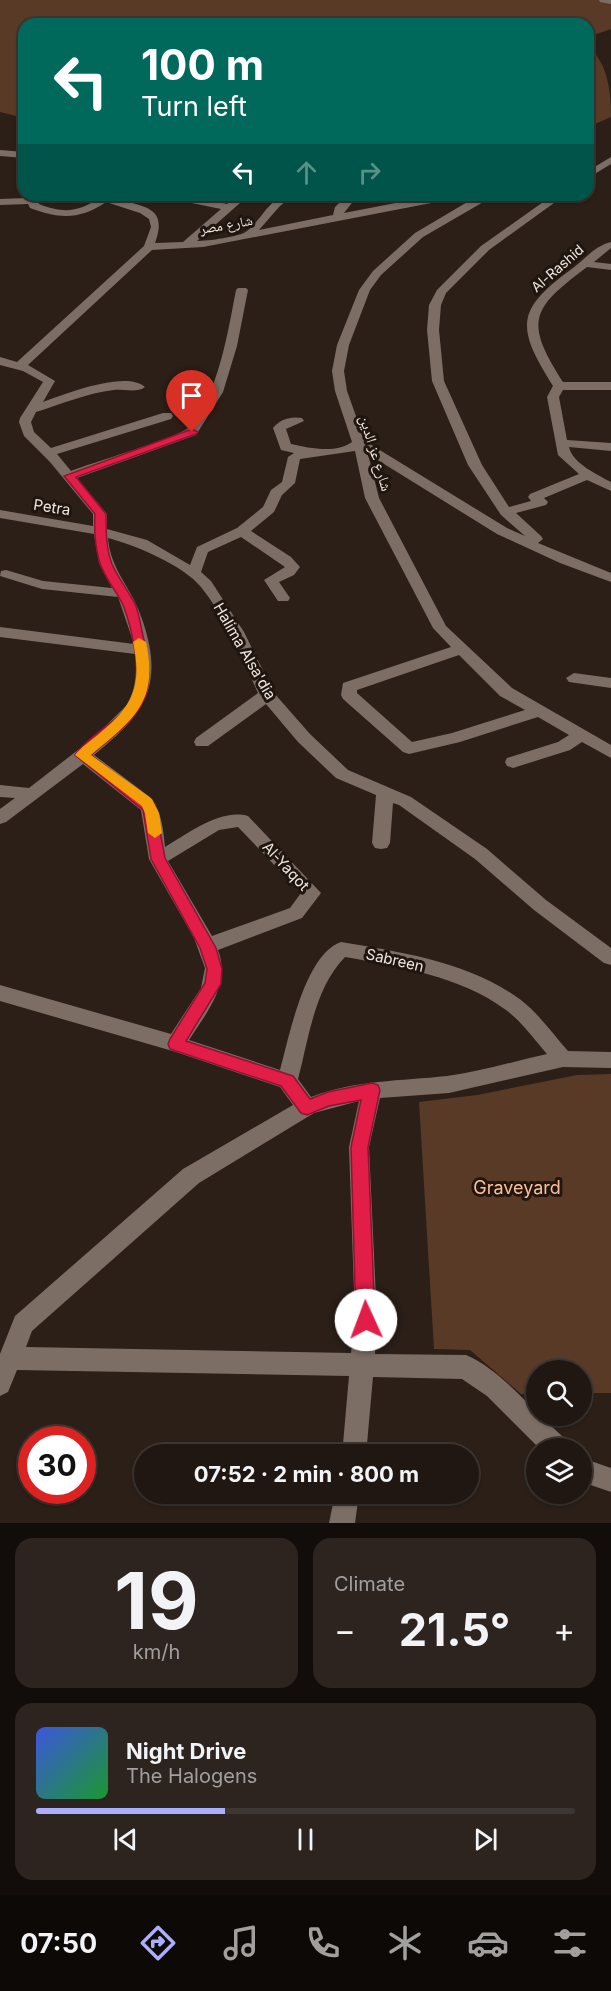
<!DOCTYPE html>
<meta charset="utf-8">
<style>
body{margin:0;font-family:Inter,"Noto Naskh Arabic",sans-serif;background:#2d2420;color:#f1f3f6;height:100vh;display:flex;flex-direction:column;font-size:22px;white-space:nowrap}
*{box-sizing:border-box;margin:0}
p{font-size:20px;color:#a29f9f}
.icon{flex:none;width:33px;height:33px;fill:none;stroke:currentColor;stroke-width:2;stroke-linecap:round;stroke-linejoin:round}
.map{position:relative;height:1523px;overflow:hidden}
.panel{display:flex;flex-direction:column;gap:15px;padding:15px;background:#120d0a;flex:1}
.panel>*{flex:none}
.top-card{position:absolute;left:18px;top:18px;width:576px;height:183px;border-radius:18px;box-shadow:0 2px 4px #0004,0 0 0 2px #3d3632;background:#00695c;color:#fff;overflow:hidden}
.fabs{position:absolute;left:526px;top:1360px;display:grid;gap:12px}
.fabs a{display:grid;place-items:center;width:66px;height:66px;border-radius:50%;background:#201712;box-shadow:0 2px 4px #0004,0 0 0 2px #3d3632;font-size:30px}
.speed{position:absolute;left:18px;top:1426px;display:flex;gap:12px;font-size:30px;font-weight:700;text-align:center}
.speed>*{display:grid;place-content:center;width:78px;height:78px;border-radius:50%;background:#201712;box-shadow:0 2px 4px #0004,0 0 0 2px #3d3632;line-height:1}
.speed .limit{border:9px solid #d22;background:#fff;color:#111}
.pin{position:absolute;display:grid;place-items:center;width:51px;height:51px;color:#fff;margin:-62px -26px;border-radius:50% 50% 50% 0;rotate:-45deg;box-shadow:0 0 6px #0007}
.pin .icon{rotate:45deg}
.me{position:absolute;width:66px;margin:-33px;rotate:358deg;stroke-linejoin:round;filter:drop-shadow(0 0 4px #0008)}
.turn{display:flex;align-items:center;gap:21px;height:126px;padding:0 24px;font-size:27px}
.turn .icon{width:78px;height:78px;stroke-width:2.5}
.turn b{display:block;font-size:42px;line-height:51px}
.lanes{display:flex;align-items:center;height:57px;padding:0 24px;background:#0003;justify-content:center;gap:30px;direction:ltr}
.lanes .off{opacity:.35}
.big{font-size:45px;font-weight:700;line-height:1.1}
.panel .card{flex:1;display:flex;flex-direction:column;justify-content:center;gap:9px;min-width:0;padding:0 21px;border-radius:18px;background:#2d2420}
.panel .dial{align-items:center;gap:0}
.dial b{font-size:78px;line-height:1}
.song{display:flex;align-items:center;gap:18px}
.cover{width:72px;height:72px;border-radius:9px;background:linear-gradient(135deg,hsl(230 70% 55%),hsl(130 70% 35%))}
.played{height:6px;border-radius:3px;background:linear-gradient(90deg,#abaffb 35%,#3d3632 35%)}
.keys{display:flex;justify-content:space-around;direction:ltr}
.heat{display:flex;justify-content:space-between;align-items:center;font-size:33px;direction:ltr}
.panel .tiles{flex:1;display:grid;gap:15px;grid-template-columns:1fr 1fr}
.card:last-child{grid-column:span 2}
.trip{position:absolute;left:134px;top:1444px;width:345px;height:60px;border-radius:30px;background:#201712;box-shadow:0 2px 4px #0004,0 0 0 2px #3d3632;font-weight:700;line-height:60px;text-align:center}
.tab-bar{display:flex;height:96px;justify-content:space-around;align-items:center;background:#0d0907;color:#a29f9f}
.tab-bar .icon{width:42px;height:42px}
.tab-bar .active{color:#abaffb}
.tab-bar b{font-size:27px;color:#f1f3f6}
.map>svg:first-child{display:block}
.green{fill:#583a27}
.lines{fill:none;stroke-linecap:round;stroke-linejoin:round}
.minor{fill:#7c6e65;fill-rule:evenodd}
.route{fill:#e11d48;stroke:#92132f;stroke-width:1.5}
.slow{fill:#f59e0b}
.labels{text-anchor:middle;dominant-baseline:central;stroke-width:6;stroke-linejoin:round;paint-order:stroke}
.far-street-label{font-size:14px;fill:#eee6e1;stroke:#21160f}
.street-label{font-size:15px;fill:#eee6e1;stroke:#21160f}
.near-park-label{font-size:18px;fill:#febf98;stroke:#21160f}
</style>
<div class="map">
<svg width="611" height="1523" viewBox="0 0 611 1523">
<rect width="100%" height="100%" fill="#2b1f18"/>
<!-- green -->
<g class="green">
<polygon points="0,0 611,0 611,29 588,37 588,24 24,24 24,118 0,112"/>
<path d="M 588,47 C 608,62 611,93 611,117 L 588,127 Z"/>
<polygon points="611,1074 611,1393 582,1393 582,1371 537,1371 537,1394 521,1394 470,1350 434,1349 419,1102 477,1095 577,1075"/>
</g>
<g class="lines">
<!-- minor -->
<g class="minor">
<polygon points="599,0 611,0 611,4 600,2"/>
<polygon points="0,150 24,152 24,158 0,156"/>
<polygon points="611,157 611,164 588,178 588,171"/>
<path d="M 26,195 L 36,195 L 39,204 C 64,214 79,212 101,197 L 100,195 L 110,195 L 113,198 C 142,207 169,205 155,243 L 183,242 L 221,209 L 177,200 L 176,198 L 178,195 L 189,195 L 227,204 L 238,195 L 249,195 L 197,241 C 207,241 240,237 247,231 C 264,218 269,195 293,195 L 279,207 L 259,230 L 333,215 L 335,207 L 347,195 L 358,195 L 344,213 L 437,195 L 490,195 L 485,201 L 423,237 L 381,275 L 370,290 L 349,345 L 344,371 L 347,391 L 365,441 L 507,528 L 525,536 L 501,515 L 468,465 L 432,381 L 427,330 L 429,305 L 437,290 L 481,246 L 553,195 L 565,195 L 489,250 L 446,293 L 441,305 L 439,330 L 444,381 L 482,465 L 509,507 L 531,501 L 528,497 L 530,494 L 579,474 L 558,455 L 547,397 L 553,386 C 516,327 515,310 573,268 C 586,258 595,246 611,242 L 611,248 L 594,262 L 611,264 L 611,270 L 587,267 C 531,309 524,321 563,382 L 611,382 L 611,390 L 563,390 L 559,397 L 567,440 L 611,443 L 611,451 L 569,447 C 572,463 598,475 611,482 L 611,491 L 587,480 L 544,498 L 548,502 L 546,505 L 516,513 L 541,536 L 543,539 L 538,543 L 611,573 L 611,582 L 560,563 L 497,534 L 368,454 L 379,498 L 446,626 L 512,688 L 611,745 L 611,758 L 582,742 L 570,750 L 513,768 L 507,766 L 505,762 L 507,758 L 558,742 L 569,735 L 538,717 L 460,742 L 409,754 L 403,752 L 343,699 L 341,695 L 343,683 L 451,647 L 433,628 L 365,498 L 355,451 L 300,459 L 295,483 L 282,495 L 274,512 L 251,531 L 291,557 L 300,567 L 294,575 L 279,582 L 290,598 L 288,601 L 278,601 L 264,580 L 285,567 L 241,537 L 208,552 L 201,572 L 211,581 L 244,632 L 274,693 L 310,734 L 348,770 L 411,797 L 487,849 L 546,900 L 611,948 L 611,965 L 604,963 L 534,910 L 475,859 L 399,805 L 393,803 L 390,843 L 387,848 L 381,849 L 375,848 L 372,843 L 376,795 L 336,778 L 298,742 L 266,704 L 208,746 L 196,746 L 194,742 L 196,738 L 258,693 C 242,658 226,618 201,587 C 183,565 135,545 108,538 C 110,563 123,579 134,600 C 141,614 146,629 149,644 C 160,698 133,723 94,755 L 150,797 C 162,812 163,828 165,847 C 187,834 221,808 248,816 L 321,893 L 302,918 L 218,950 C 231,984 207,1012 189,1040 L 280,1070 C 289,1037 305,954 341,942 C 401,952 470,962 521,1000 C 539,1014 553,1034 568,1051 L 611,1052 L 611,1068 L 563,1067 L 449,1093 L 380,1098 L 369,1147 L 377,1320 L 375,1354 L 466,1355 C 494,1367 516,1392 537,1412 L 537,1416 L 541,1416 L 566,1440 L 569,1449 L 540,1449 L 487,1396 L 462,1379 L 373,1377 L 366,1455 L 342,1455 L 349,1376 L 17,1370 L 8,1392 L 0,1396 L 0,1354 L 15,1316 L 183,1169 L 293,1105 L 280,1087 L 176,1052 L 0,1001 L 0,985 L 171,1034 L 201,988 L 205,968 L 194,938 L 149,859 L 141,810 L 83,764 L 6,822 L 0,824 L 0,809 L 15,798 L 0,797 L 0,785 L 29,788 L 92,739 L 126,706 C 136,690 137,673 135,654 L 0,637 L 0,627 L 134,644 L 118,597 L 42,589 L 0,576 L 1,571 L 6,570 L 43,581 L 112,588 L 99,563 L 94,534 L 0,518 L 0,510 L 93,526 L 93,514 L 50,462 L 24,436 L 19,422 L 20,418 L 43,382 L 23,371 L 0,365 L 0,357 L 17,362 L 144,246 L 151,227 L 149,219 L 140,213 L 106,202 C 80,220 59,219 30,208 L 28,204 L 0,205 L 0,199 L 27,198 ZM 452,199 L 469,201 L 415,233 L 373,271 L 359,290 L 337,345 L 332,371 L 335,391 L 352,442 C 336,454 309,448 291,444 L 286,429 L 304,421 L 302,418 C 291,416 280,419 273,428 L 281,450 L 294,453 L 288,457 L 282,482 L 271,490 L 263,507 L 237,528 L 197,547 L 190,565 L 147,540 L 107,529 L 107,514 L 77,478 L 196,435 L 223,392 L 237,346 L 248,290 L 246,288 L 238,288 L 236,290 C 228,331 218,397 188,428 C 181,436 89,464 71,471 L 57,454 L 171,419 L 173,416 L 171,413 L 163,413 L 51,448 L 34,432 L 31,422 L 36,412 C 62,404 87,393 114,390 C 123,389 138,393 145,387 C 126,370 65,394 43,402 L 55,381 L 28,365 L 152,250 L 203,247 ZM 459,655 L 500,696 L 525,710 L 452,733 L 412,742 L 357,693 L 357,690 ZM 238,827 L 301,893 L 290,908 L 212,936 L 168,861 L 219,830 ZM 345,957 C 400,967 460,976 506,1010 C 522,1022 534,1039 547,1054 C 514,1061 480,1072 447,1076 C 401,1081 355,1080 311,1097 L 298,1079 C 309,1038 314,989 345,957 ZM 359,1101 L 349,1147 L 355,1320 L 351,1353 L 26,1347 L 32,1331 L 199,1183 L 314,1113 Z"/>
<polygon points="574,673 611,678 611,688 569,682 566,678"/>
<polygon points="582,1458 611,1468 611,1492 582,1482"/>
<polygon points="335,1494 359,1494 355,1523 329,1523"/>
</g>
</g>
<!-- route -->
<path class="route" d="M 192,429 L 198,432 L 196,434 L 76,477 L 106,514 C 106,529 106,549 112,564 C 118,578 128,590 135,604 C 140,615 141,629 144,640 C 160,701 136,718 91,755 L 155,804 L 165,858 L 216,948 L 222,969 L 221,984 L 186,1041 L 293,1076 L 310,1099 L 328,1092 L 372,1083 L 378,1085 L 380,1090 L 368,1147 L 375,1320 L 373,1327 L 366,1329 L 359,1327 L 356,1320 L 351,1147 L 361,1100 L 329,1106 L 307,1115 L 301,1113 L 281,1086 L 170,1049 L 168,1044 L 170,1039 L 205,983 L 207,969 L 200,948 L 151,859 L 143,810 L 75,755 C 90,733 122,721 134,696 C 143,676 131,625 123,605 C 116,590 103,576 99,560 C 95,545 94,529 95,514 L 64,476 Z"/>
<!-- slow -->
<path class="slow" d="M 139,638 L 146,642 C 159,702 134,719 91,755 L 152,799 L 159,813 L 162,833 L 155,838 L 148,833 L 145,813 L 142,806 L 75,755 C 81,747 92,740 100,733 C 134,705 142,685 133,642 Z"/>
<g class="labels">
<!-- far-street labels -->
<g class="far-street-label">
<text transform="translate(226 224) rotate(-10)">شارع مصر</text>
<text transform="translate(557 268) rotate(-41)">Al-Rashid</text>
</g>
<!-- street labels -->
<g class="street-label">
<text transform="translate(376 453) rotate(73)">شارع عز الدين</text>
<text transform="translate(52 507) rotate(9)">Petra</text>
<text transform="translate(245 651) rotate(60)">Halima Alsa'dia</text>
<text transform="translate(286 866) rotate(47)">Al-Yaqot</text>
<text transform="translate(395 960) rotate(13)">Sabreen</text>
</g>
<!-- near-park labels -->
<g class="near-park-label">
<text x="517" y="1187">Graveyard</text>
</g>
</g>
</svg>
<div class="fabs">
<a><svg class="icon" aria-label="search" viewBox="0 0 24 24"><circle cx="10" cy="10" r="6"/><path d="M15 15l6 6"/></svg></a>
<a><svg class="icon" aria-label="layers" viewBox="0 0 24 24"><path d="M12 4l9 5-9 5-9-5zM3 14l9 5 9-5"/></svg></a>
</div>
<div class="speed"><div class="limit">30</div></div>
<div class="pin" style="left:192px;top:432px;background:#d93025"><svg class="icon" aria-label="arrive" viewBox="0 0 24 24"><path d="M6 21V4h12l-3 4 3 4H6"/></svg></div>
<svg class="me" style="left:366px;top:1320px" viewBox="-20 -20 40 40"><circle r="19" fill="#fff"/><path d="M0-13L10 11 0 6-10 11z" fill="#e11d48"/></svg>
<div class="trip">07:52 · 2 min · 800 m</div>
<div class="top-card">
<div class="turn"><svg class="icon" aria-label="left" viewBox="0 0 24 24"><path d="M17 20v-9H6M10 6l-5 5 5 5"/></svg><div><b>100 m</b>Turn left</div></div>
<div class="lanes"><svg class="icon" aria-label="left" viewBox="0 0 24 24"><path d="M17 20v-9H6M10 6l-5 5 5 5"/></svg><svg class="icon off" aria-label="ahead" viewBox="0 0 24 24"><path d="M12 20V5M6 11l6-6 6 6"/></svg><svg class="icon off" aria-label="right" viewBox="0 0 24 24"><path d="M7 20v-9h11M14 6l5 5-5 5"/></svg></div>
</div>
</div>
<section class="panel">
<div class="tiles">
<div class="card dial"><b>19</b><p>km/h</p></div>
<div class="card"><p>Climate</p>
<div class="heat"><a>−</a><b class="big">21.5°</b><a>+</a></div>
</div>
<div class="card">
<div class="song"><i class="cover"></i><div><b>Night Drive</b><p>The Halogens</p></div></div>
<div class="played"></div>
<div class="keys"><svg class="icon" aria-label="previous" viewBox="0 0 24 24"><path d="M18 5L8 12l10 7zM5 5v14"/></svg><svg class="icon" aria-label="pause" viewBox="0 0 24 24"><path d="M8 5v14M16 5v14"/></svg><svg class="icon" aria-label="next" viewBox="0 0 24 24"><path d="M6 5l10 7-10 7zM19 5v14"/></svg></div>
</div>
</div>
</section>
<nav class="tab-bar">
<b>07:50</b>
<svg class="icon active" aria-label="directions" viewBox="0 0 24 24"><path d="M12 3l9 9-9 9-9-9zM9 14v-3h6M13 9l2 2-2 2"/></svg>
<svg class="icon" aria-label="music" viewBox="0 0 24 24"><path d="M9 18V5l10-2v13"/><circle cx="6" cy="18" r="3"/><circle cx="16" cy="16" r="3"/></svg>
<svg class="icon" aria-label="phone" viewBox="0 0 24 24"><path d="M5 4h4l2 5-3 2q2 4 5 5l2-3 5 2v4C11 20 4 13 5 4z"/></svg>
<svg class="icon" aria-label="climate" viewBox="0 0 24 24"><path d="M12 3v18M4 7l16 10M4 17L20 7"/></svg>
<svg class="icon" aria-label="car" viewBox="0 0 24 24"><path d="M5 17H2v-5l4-1 3-4h7l3 4 3 1v5h-3M9 17h6M6 11h13"/><circle cx="7" cy="17" r="2"/><circle cx="17" cy="17" r="2"/></svg>
<svg class="icon" aria-label="filters" viewBox="0 0 24 24"><path d="M4 7h16M4 17h16"/><circle cx="9" cy="7" r="2"/><circle cx="15" cy="17" r="2"/></svg>
</nav>
